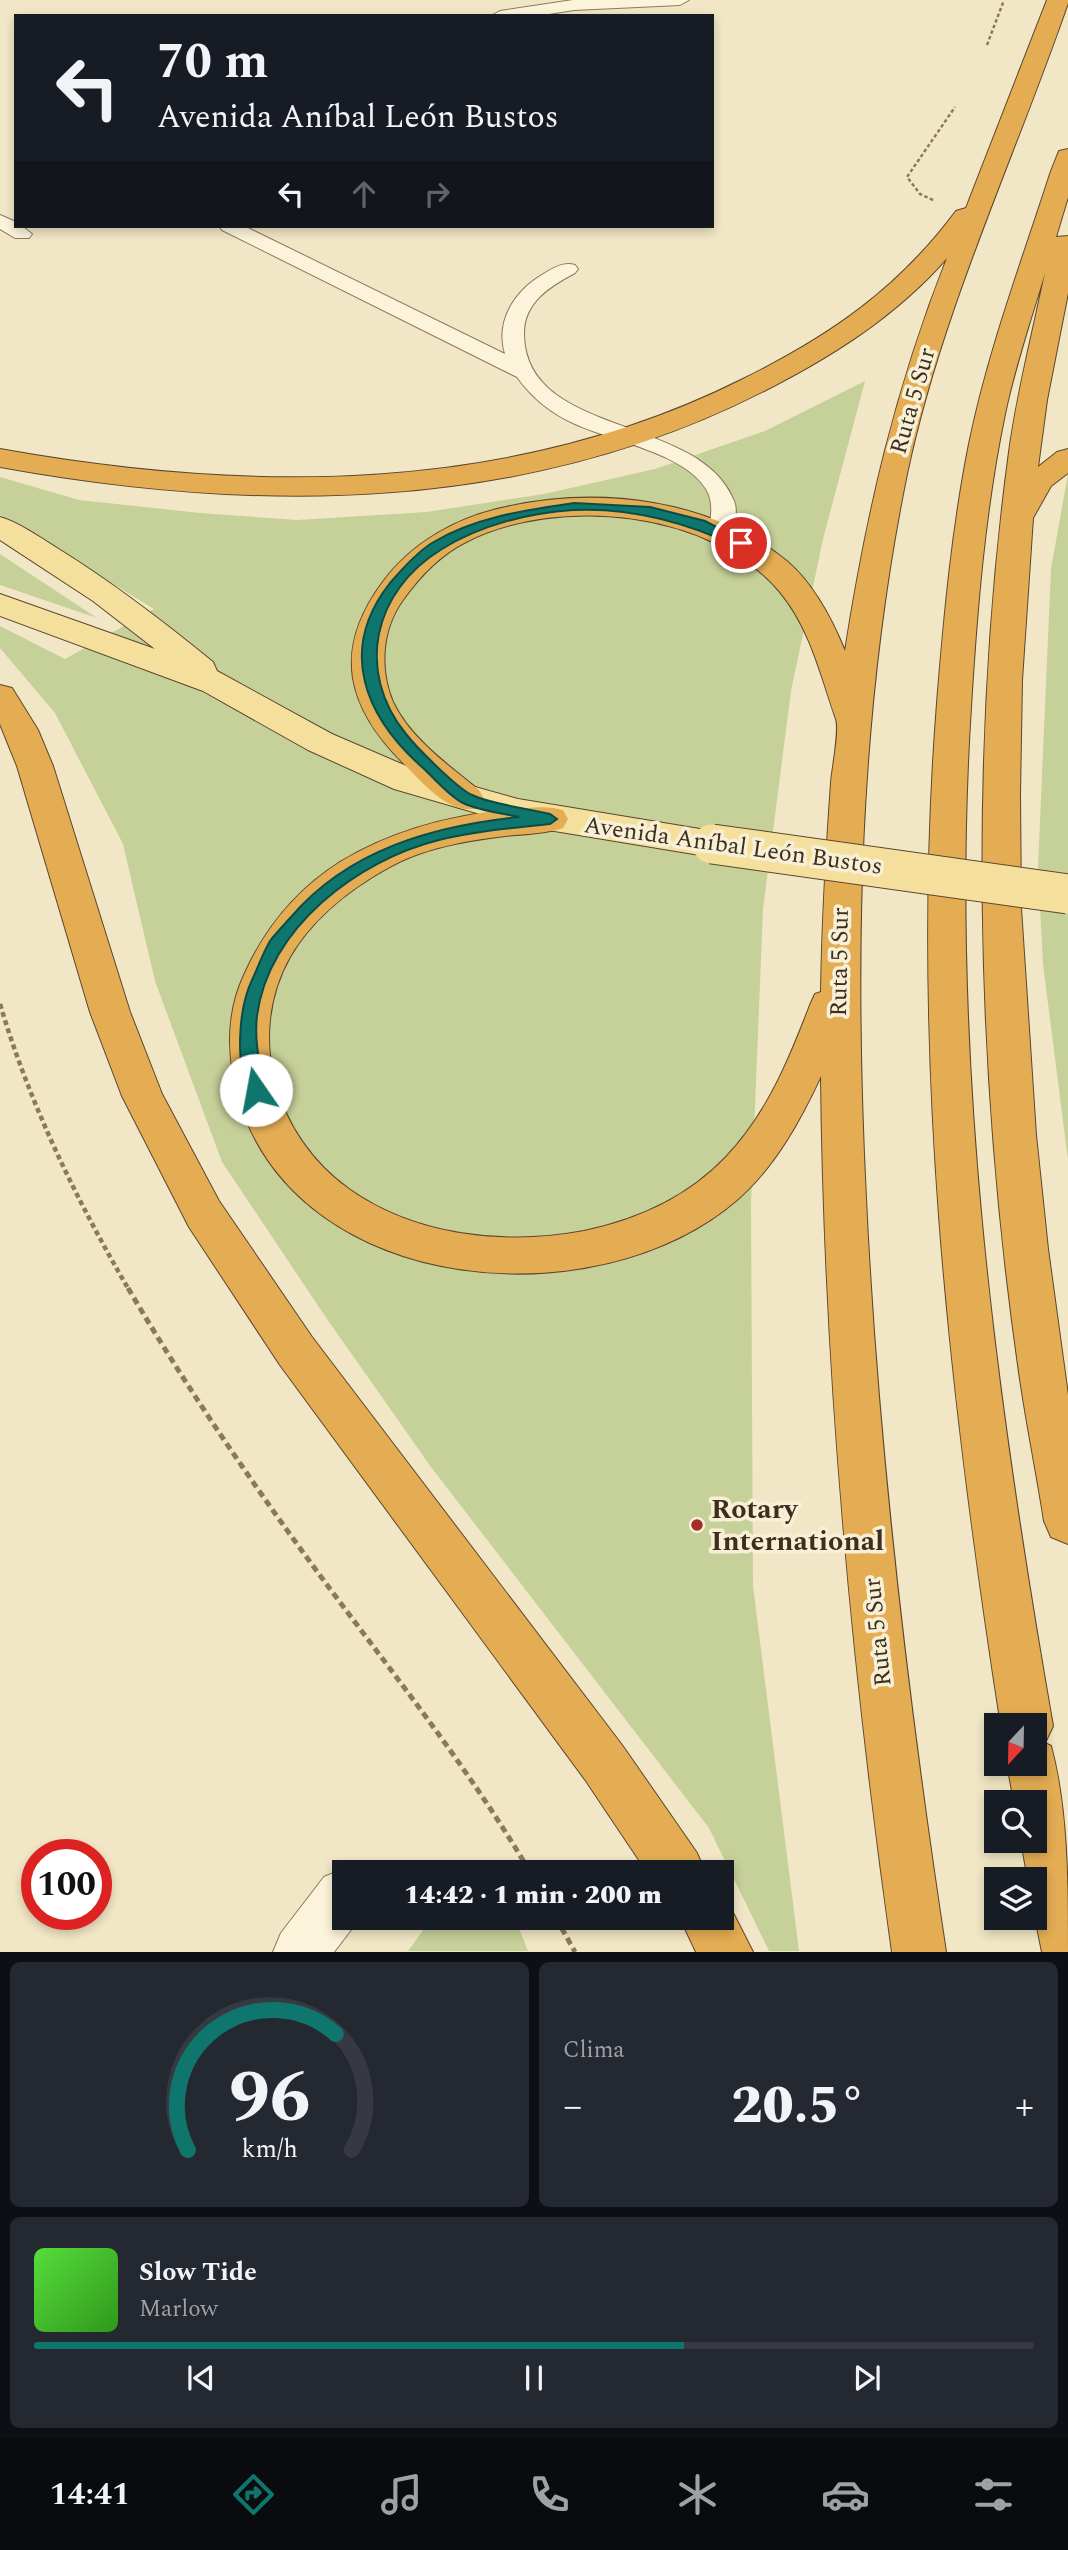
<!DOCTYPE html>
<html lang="es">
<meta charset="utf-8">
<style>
body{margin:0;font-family:Spectral,serif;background:#242831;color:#f1f3f6;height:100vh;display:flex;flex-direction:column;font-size:26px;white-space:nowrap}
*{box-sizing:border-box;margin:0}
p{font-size:23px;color:#9ea1a6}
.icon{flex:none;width:38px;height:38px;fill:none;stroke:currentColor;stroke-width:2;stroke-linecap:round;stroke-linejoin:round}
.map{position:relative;height:1952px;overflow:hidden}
.side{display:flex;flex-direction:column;gap:10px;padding:10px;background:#0d0f14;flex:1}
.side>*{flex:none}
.banner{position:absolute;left:14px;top:14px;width:700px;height:214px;border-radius:0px;box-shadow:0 4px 10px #0003;background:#171b24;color:#f1f3f6;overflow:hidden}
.needle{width:46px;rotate:202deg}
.controls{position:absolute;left:984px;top:1713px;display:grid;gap:14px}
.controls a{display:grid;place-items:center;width:63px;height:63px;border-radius:0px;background:#171b24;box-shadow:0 4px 10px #0003;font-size:35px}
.speed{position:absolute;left:21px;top:1839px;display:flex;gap:14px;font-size:35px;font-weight:700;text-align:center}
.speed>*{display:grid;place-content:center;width:91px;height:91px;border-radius:50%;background:#171b24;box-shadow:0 4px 10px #0003;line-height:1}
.speed .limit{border:10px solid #d22;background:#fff;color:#111}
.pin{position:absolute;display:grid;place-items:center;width:60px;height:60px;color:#fff;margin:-30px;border:4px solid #fff;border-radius:50%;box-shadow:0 2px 7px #0007}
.me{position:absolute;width:77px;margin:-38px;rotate:348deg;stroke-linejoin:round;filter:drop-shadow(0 0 5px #0008)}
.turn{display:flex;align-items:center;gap:24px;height:147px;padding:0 28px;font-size:32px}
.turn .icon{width:91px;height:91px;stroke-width:2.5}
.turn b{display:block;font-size:49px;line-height:60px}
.lanes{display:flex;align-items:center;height:66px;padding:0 28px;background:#0003;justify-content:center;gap:35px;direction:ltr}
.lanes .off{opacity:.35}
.big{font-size:52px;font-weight:800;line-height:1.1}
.side .card{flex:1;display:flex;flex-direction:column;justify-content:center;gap:10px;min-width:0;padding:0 24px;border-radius:10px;background:#242831}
.side .dial{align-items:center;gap:0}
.dial svg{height:182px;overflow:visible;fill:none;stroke:#363941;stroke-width:7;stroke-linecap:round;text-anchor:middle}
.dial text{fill:#f1f3f6;stroke:none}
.song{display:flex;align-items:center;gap:21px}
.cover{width:84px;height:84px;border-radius:10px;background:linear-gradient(135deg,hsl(110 70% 55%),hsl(110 70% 35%))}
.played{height:7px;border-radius:4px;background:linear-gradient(90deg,#0f766e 65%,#363941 65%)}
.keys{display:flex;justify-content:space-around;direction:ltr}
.heat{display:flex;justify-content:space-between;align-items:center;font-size:38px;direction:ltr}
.side .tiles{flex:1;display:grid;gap:10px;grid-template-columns:1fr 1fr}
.card:last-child{grid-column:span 2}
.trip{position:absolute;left:332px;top:1860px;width:402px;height:70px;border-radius:0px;background:#171b24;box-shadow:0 4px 10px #0003;font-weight:800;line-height:70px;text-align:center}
.tabs{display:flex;height:112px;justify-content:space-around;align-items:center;background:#090b0e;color:#9ea1a6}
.tabs .icon{width:49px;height:49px}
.tabs .current{color:#0f766e}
.tabs b{font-size:32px;color:#f1f3f6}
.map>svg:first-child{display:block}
.green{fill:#c6d099}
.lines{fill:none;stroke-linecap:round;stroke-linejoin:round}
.lane-casing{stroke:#8d795a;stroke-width:2}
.street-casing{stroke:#8d795a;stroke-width:2}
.primary-casing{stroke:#5b462e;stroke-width:2}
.highway-casing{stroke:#5b462e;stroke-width:2}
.path-far2{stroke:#8d795a;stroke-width:2.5;stroke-dasharray:3.5 2.5;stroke-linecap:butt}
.path-far1{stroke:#8d795a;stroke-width:4.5;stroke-dasharray:5 3.5;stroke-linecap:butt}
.path{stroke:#8d795a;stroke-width:5;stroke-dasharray:7 4.5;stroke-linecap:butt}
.lane{fill:#fbf3da;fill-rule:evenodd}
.street{fill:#fbf3da;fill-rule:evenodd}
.primary{fill:#f5df9c;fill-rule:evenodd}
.highway{fill:#e4ad53;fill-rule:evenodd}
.primary-bridge-casing{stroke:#5b462e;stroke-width:41;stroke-linecap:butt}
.primary-bridge{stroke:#f5df9c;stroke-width:39}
.route{fill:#0f766e;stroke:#0a4d48;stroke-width:2}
.poi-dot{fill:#a02d26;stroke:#f8f0d6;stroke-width:2.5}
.labels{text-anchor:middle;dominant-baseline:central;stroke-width:7;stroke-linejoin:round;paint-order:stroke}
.street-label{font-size:24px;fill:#3d2f1f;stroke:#f8f0d6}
.near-poi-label{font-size:28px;font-weight:bold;fill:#3d2f1f;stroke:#f8f0d6;text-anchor:start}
</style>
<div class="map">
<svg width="1068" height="1952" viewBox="0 0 1068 1952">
<rect width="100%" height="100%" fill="#f1e7c6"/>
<!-- green -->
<g class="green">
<polygon points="865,381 823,539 791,691 763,909 751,1205 753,1586 799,1951 769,1951 709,1828 431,1467 327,1319 222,1162 155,981 123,844 55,713 0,648 0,626 65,659 154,609 0,515 0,477 79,500 200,513 297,520 426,512 544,494 655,469 765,431"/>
<polygon points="1068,474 1068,1160 1043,964 1038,867 1051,569"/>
<polygon points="0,554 97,618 0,585"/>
<polygon points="432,1918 515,1918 528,1951 408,1951"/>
</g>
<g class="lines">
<!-- lane casing -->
<g class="lane-casing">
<g id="lane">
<polygon points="573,0 689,0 680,5 574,10 537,16 491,16 500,11"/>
<polygon points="0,215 16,222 16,226 22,226 32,234 29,238 15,238 0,229"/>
<path d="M 219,226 L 244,226 L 505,354 C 495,320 515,290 545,273 C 555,267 564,262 575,265 L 578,269 L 575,273 C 550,286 523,303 524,335 C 526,438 700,414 734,501 C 738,510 735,527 729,536 L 721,538 L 713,536 L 709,531 C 711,516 714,502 706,489 C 684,453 612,441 575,424 C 552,414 532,398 517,377 L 222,230 Z"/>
</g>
</g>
<!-- street casing -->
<g class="street-casing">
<polygon id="street" points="343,1869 351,1872 345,1872 345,1918 360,1918 334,1952 273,1952 281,1933 324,1877"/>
</g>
<!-- primary casing -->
<g class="primary-casing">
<path id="primary" d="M 0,517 C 20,523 39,537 57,548 C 112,582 163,621 213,662 L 217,671 L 332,734 L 418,771 L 518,799 L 712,831 L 725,835 L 730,844 L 725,853 L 712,857 L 518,825 L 394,789 L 308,750 L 203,691 L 0,616 L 0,594 L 155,649 L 93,601 L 0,540 Z"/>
</g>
<!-- highway casing -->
<g class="highway-casing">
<g id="highway">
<path d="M 1047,0 L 1068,0 L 1068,3 C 1014,159 941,312 907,474 C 858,713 854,956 866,1199 C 878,1451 908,1702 946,1952 L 892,1952 C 851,1661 824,1369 821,1076 C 800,1121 775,1167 737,1200 C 598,1320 302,1297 240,1103 C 227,1060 225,1016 244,975 C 265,928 296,890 340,862 C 393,830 452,815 513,809 C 530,808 546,805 563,810 L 568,819 L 563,828 C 544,834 524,834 505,836 C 465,841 423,848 388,868 C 350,889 312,919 290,957 C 245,1037 276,1137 349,1189 C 415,1236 505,1246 584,1231 C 637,1220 688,1197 726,1157 C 767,1114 789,1060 810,1005 L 815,994 L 821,992 C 822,922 826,853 831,783 C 832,768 840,731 836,719 C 821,676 810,628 780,592 C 711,510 558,495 466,542 C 440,555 420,576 403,600 C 382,629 379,668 393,702 C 410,738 448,765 479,790 L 484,799 L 479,808 C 450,816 425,785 405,765 C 347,708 332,651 382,583 C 411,543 457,517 506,507 C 600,486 711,499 788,562 C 814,585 832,619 845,651 C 867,511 895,390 947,258 C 896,316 833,356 764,391 C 525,513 259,514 0,467 L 0,449 C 250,494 512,495 743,379 C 830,336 898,289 956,211 L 966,208 Z"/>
<path d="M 1068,149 L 1068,197 L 1056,237 L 1068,236 L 1068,293 L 1047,400 L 1038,467 L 1057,452 L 1068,449 L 1068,473 L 1051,486 L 1033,518 L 1022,680 L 1020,794 L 1021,908 L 1036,1135 L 1048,1249 L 1068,1395 L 1068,1544 L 1051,1537 L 1044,1521 C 1036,1469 1025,1417 1018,1365 C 976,1069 969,749 1009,452 C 1017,392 1033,332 1045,273 C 1031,319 1015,366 1005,414 C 985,510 977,609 971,707 C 949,1050 994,1389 1053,1726 L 1045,1743 L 1051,1746 C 1068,1809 1068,1884 1068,1952 L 1042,1952 L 1034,1913 L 1034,1880 L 1028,1880 L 1021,1841 L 1034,1841 L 1034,1802 L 1014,1802 L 1007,1764 L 1034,1764 L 1034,1726 L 1001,1726 C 948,1386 910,1046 937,703 C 944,616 952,529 969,444 C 988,351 1022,261 1051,171 L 1059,151 Z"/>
<polygon points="0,685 12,688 38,730 53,766 130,1012 162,1094 219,1201 312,1337 622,1745 697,1853 705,1872 647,1872 586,1781 280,1365 189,1227 122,1096 90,1012 17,766 0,724"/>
<polygon points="723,1897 726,1899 753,1952 696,1952 680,1918 723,1918"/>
</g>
</g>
<!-- path-far2 -->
<g class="path-far2">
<polyline points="987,45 1004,0"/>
<polyline points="933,200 920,194 907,177 955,107"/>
</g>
<!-- path-far1 -->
<path class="path-far1" d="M 0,1004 C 30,1105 76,1199 129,1290"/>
<!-- path -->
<g class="path">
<path d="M 128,1288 C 185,1385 249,1479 316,1570 C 389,1669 467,1765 530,1872"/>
<polyline points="556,1918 575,1952"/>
</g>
<!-- lane -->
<use href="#lane" class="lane"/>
<!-- street -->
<use href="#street" class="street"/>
<!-- primary -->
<use href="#primary" class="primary"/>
<!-- highway -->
<use href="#highway" class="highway"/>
<!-- primary-bridge casing -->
<g class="primary-bridge-casing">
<polyline id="primary-bridge" points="712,844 1068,894"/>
</g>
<!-- primary-bridge -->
<use href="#primary-bridge" class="primary-bridge"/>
</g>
<!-- route -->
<path class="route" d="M 574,503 L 650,507 L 705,521 L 748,543 L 741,547 L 737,546 C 685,522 631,507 573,510 C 529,513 480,525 442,549 C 373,591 355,671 406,734 C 417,748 457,788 472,795 C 493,805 527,808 550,814 L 557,819 L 550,824 C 513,828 475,831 439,840 C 358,860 268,928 257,1016 C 254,1042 260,1065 265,1090 L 262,1095 L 250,1095 C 235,1065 238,1010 252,980 C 258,967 263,953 270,941 C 276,933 284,925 291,917 C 349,849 434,826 519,817 C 502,813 480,811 463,803 C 449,796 435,779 423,768 C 365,717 337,650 390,583 C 402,569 416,553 432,543 C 475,517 526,510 574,503 Z"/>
<!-- markers -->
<circle class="poi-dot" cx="697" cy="1525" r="7"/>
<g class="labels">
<!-- street labels -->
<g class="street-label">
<text transform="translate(913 401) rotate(-74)">Ruta 5 Sur</text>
<text transform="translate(733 846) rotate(8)">Avenida Aníbal León Bustos</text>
<text transform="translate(840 962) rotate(-89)">Ruta 5 Sur</text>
<text transform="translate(878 1632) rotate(-96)">Ruta 5 Sur</text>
</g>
<!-- near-poi labels -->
<g class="near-poi-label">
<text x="711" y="1509">Rotary<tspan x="711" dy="32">International</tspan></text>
</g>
</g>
</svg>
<div class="controls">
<a><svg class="needle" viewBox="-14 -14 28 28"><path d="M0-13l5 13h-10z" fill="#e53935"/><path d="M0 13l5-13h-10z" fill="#9ea1a6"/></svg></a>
<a><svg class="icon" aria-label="search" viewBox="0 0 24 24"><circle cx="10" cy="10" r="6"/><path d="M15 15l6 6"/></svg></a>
<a><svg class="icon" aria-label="layers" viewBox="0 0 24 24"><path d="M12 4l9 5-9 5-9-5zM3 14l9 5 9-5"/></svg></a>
</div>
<div class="speed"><div class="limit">100</div></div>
<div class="pin" style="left:741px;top:543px;background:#d93025"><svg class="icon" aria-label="arrive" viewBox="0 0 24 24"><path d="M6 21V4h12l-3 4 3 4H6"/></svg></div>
<svg class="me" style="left:256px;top:1090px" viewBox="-20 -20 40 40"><circle r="19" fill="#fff"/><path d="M0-13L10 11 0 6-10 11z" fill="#0f766e"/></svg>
<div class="trip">14:42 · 1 min · 200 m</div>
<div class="banner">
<div class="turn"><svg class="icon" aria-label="left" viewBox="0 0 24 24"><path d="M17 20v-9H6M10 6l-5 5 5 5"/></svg><div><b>70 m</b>Avenida Aníbal León Bustos</div></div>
<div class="lanes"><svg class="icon" aria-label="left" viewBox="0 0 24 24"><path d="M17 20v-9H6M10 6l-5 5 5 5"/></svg><svg class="icon off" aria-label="ahead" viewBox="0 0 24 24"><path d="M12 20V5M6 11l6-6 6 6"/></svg><svg class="icon off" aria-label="right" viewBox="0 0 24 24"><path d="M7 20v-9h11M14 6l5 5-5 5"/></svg></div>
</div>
</div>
<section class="side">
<div class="tiles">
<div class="card dial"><svg viewBox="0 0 100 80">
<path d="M14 69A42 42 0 1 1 86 69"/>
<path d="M14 69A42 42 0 0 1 79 18" stroke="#0f766e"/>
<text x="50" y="56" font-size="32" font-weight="700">96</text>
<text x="50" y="72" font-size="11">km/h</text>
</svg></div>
<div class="card"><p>Clima</p>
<div class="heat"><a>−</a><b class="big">20.5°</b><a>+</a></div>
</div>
<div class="card">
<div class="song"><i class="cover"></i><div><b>Slow Tide</b><p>Marlow</p></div></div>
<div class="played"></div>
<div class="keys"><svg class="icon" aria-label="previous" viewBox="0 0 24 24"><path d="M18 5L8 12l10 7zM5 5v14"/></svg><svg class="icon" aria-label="pause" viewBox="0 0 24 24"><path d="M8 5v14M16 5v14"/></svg><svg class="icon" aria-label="next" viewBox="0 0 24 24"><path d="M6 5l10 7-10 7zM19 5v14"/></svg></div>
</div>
</div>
</section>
<nav class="tabs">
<b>14:41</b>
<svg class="icon current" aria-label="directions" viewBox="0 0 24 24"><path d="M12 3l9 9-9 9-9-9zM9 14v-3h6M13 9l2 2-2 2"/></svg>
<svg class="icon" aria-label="music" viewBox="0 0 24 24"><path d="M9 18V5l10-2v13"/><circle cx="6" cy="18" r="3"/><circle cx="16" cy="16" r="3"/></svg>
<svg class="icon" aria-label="phone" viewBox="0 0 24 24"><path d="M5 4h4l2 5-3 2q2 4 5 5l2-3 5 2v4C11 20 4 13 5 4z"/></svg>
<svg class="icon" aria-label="climate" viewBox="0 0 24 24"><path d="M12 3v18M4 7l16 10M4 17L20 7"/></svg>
<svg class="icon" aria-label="car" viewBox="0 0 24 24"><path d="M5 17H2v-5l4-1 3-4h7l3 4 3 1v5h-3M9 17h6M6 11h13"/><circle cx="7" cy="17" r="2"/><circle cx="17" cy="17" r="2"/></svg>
<svg class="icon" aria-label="filters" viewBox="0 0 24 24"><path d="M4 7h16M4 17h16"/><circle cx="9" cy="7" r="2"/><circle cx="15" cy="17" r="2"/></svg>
</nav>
